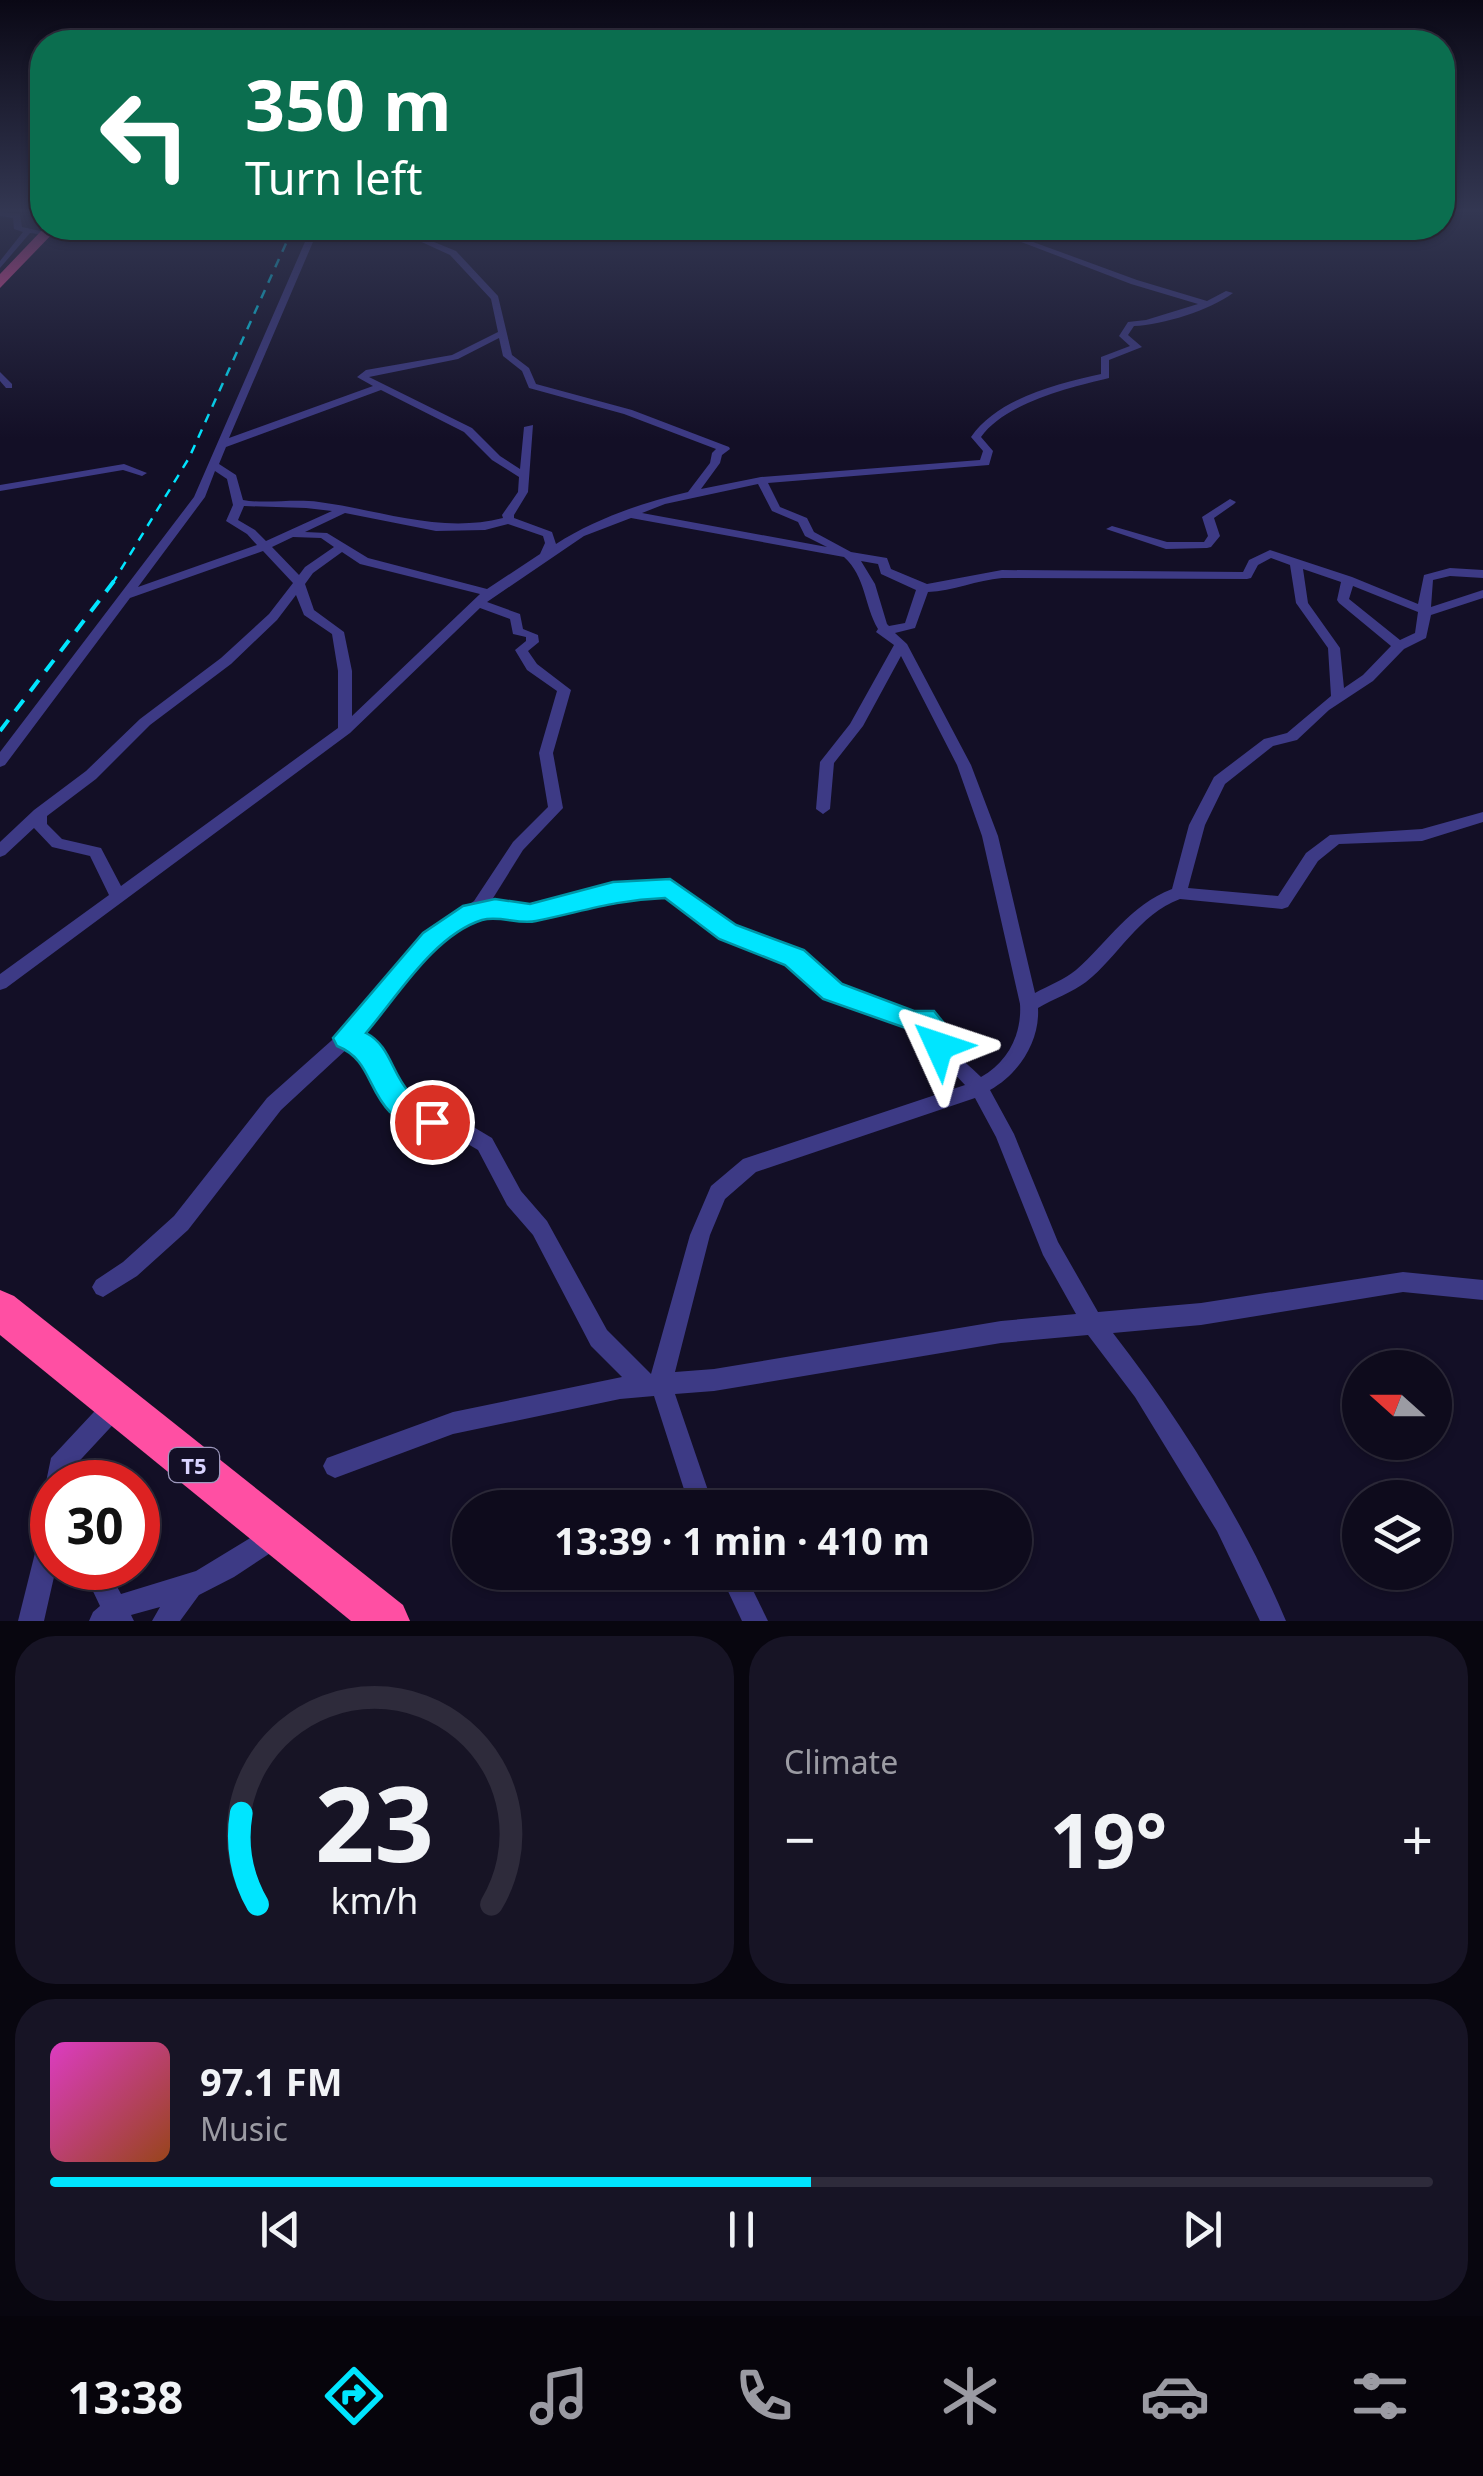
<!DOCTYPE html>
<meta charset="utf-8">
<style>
body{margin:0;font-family:"Noto Sans",sans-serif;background:#171425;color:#f1f3f6;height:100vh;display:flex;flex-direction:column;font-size:38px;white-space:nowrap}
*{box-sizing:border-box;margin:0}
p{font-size:32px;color:#9b9ba3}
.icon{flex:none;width:55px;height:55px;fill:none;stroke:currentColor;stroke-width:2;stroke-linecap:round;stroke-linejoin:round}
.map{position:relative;height:1621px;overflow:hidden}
.panel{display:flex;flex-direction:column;gap:15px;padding:15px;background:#08060f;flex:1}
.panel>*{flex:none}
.top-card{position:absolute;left:30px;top:30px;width:1425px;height:210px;border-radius:40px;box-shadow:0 2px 8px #0004,0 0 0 2px #2e2b3b;background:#0b6e4f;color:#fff;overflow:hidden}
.needle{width:65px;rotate:291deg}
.fabs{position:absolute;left:1342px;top:1350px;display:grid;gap:20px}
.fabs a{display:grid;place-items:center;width:110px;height:110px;border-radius:50%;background:#0e0b1c;box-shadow:0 2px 8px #0004,0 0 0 2px #2e2b3b;font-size:50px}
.speed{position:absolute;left:30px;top:1460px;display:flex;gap:20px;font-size:50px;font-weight:700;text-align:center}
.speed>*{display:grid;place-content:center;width:130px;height:130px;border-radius:50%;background:#0e0b1c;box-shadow:0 2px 8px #0004,0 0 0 2px #2e2b3b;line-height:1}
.speed .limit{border:15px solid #d22;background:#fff;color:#111}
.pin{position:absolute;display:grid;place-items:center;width:85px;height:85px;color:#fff;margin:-42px;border:5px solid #fff;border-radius:50%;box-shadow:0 2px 10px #0007}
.me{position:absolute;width:110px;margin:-55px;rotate:312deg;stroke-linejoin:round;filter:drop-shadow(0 0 8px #0008)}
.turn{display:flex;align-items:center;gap:35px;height:210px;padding:0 50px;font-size:45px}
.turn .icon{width:130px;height:130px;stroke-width:2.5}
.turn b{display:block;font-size:70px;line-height:85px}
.big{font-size:75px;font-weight:700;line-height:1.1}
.panel .card{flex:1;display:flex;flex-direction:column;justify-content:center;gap:15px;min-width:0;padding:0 35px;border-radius:40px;background:#171425}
.panel .dial{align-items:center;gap:0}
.dial svg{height:260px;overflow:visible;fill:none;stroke:#2e2b3b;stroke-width:7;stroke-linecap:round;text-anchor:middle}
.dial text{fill:#f1f3f6;stroke:none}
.song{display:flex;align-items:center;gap:30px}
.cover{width:120px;height:120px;border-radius:15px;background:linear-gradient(135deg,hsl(310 70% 55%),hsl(20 70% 35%))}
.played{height:10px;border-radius:5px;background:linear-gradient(90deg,#00e5ff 55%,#2e2b3b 55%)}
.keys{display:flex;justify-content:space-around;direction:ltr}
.heat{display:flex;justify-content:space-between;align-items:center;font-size:55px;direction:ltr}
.panel .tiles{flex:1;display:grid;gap:15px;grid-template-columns:1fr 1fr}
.card:last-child{grid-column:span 2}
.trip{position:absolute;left:452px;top:1490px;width:580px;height:100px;border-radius:50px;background:#0e0b1c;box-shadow:0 2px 8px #0004,0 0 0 2px #2e2b3b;font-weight:700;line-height:100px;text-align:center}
.dock{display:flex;height:160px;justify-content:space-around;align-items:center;background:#06040b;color:#9b9ba3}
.dock .icon{width:70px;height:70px}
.dock .current{color:#00e5ff}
.dock b{font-size:45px;color:#f1f3f6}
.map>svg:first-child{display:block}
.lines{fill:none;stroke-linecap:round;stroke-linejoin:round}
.street{fill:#3d3a85;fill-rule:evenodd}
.highway{fill:#ff4fa3;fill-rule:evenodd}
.rail-far1{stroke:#00e5ff;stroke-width:2.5;stroke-dasharray:9 8;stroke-linecap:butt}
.rail{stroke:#00e5ff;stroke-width:4;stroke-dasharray:14 11;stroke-linecap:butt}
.route{fill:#00e5ff;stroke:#0095a6;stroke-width:2.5}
.labels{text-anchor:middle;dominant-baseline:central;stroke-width:10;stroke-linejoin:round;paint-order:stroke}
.shield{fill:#130f26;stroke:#9e99be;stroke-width:2.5}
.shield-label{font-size:22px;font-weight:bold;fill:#d9d4ff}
</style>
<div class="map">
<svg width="1483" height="1621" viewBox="0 0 1483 1621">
<rect width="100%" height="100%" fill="#130f26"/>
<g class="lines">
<!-- street -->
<g class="street">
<polygon points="0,212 20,214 22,227 50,233 46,235 30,233 0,268 0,261 23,232 14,229 13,218 0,216"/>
<polygon points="159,228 198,231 232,228 198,235"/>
<path d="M 311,228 L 319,228 L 229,438 L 373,386 L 357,377 L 366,370 L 452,355 L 498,332 L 491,299 L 450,255 L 391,228 L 400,228 L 456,251 L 498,296 L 512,355 L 529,368 L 536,384 L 632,410 L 729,447 L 730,449 L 722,455 L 720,463 L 701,489 L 761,477 L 980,460 L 983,451 L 971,437 C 998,398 1057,384 1101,374 L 1101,357 L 1130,346 L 1119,336 L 1128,322 L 1146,320 L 1198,304 L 1131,284 L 985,228 L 995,228 L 1137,280 L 1207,301 L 1226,291 L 1233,293 C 1210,310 1163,325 1134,326 L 1128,335 L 1142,347 L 1109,360 L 1109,378 C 1071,387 1005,403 981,437 L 993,451 L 989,465 L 768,483 L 780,507 L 807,518 L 814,532 L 851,552 L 887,558 L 891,569 L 927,584 L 1002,570 L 1243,572 L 1249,560 L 1270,550 L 1352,577 L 1418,604 L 1424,575 L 1450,568 L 1483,570 L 1483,578 L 1450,576 L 1433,580 L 1431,607 L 1483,590 L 1483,598 L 1431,615 L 1426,638 L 1404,649 L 1373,681 L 1329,710 L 1297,740 L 1273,746 L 1225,784 L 1205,825 L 1188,888 L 1278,896 L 1306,853 L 1330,835 L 1422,829 L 1483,812 L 1483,822 L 1422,841 L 1339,844 L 1318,861 L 1288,907 L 1282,909 L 1180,899 C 1138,915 1119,956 1086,982 C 1073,992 1053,999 1038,1008 C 1040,1041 1019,1074 990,1090 L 1014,1134 L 1058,1242 L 1098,1312 L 1201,1303 L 1403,1272 L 1483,1280 L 1483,1300 L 1403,1292 L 1201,1325 L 1113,1333 C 1179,1418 1244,1521 1286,1621 L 1260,1621 L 1217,1531 L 1135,1397 L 1088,1335 L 1001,1343 L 714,1391 L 675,1394 L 714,1508 L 690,1508 L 654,1396 L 620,1399 L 453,1434 L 335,1478 L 327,1474 L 323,1466 L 327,1458 L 453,1412 L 622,1377 L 591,1346 L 533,1235 L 507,1205 L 478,1150 L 444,1130 L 407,1121 L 393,1109 L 367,1061 L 357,1049 L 349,1047 L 281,1110 L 188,1230 L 137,1276 L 103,1297 L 96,1294 L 92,1287 L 96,1280 L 123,1262 L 174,1216 L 267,1098 L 340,1033 L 426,935 L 474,901 L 513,842 L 548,807 L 539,753 L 557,691 L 527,670 L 515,650 L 526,641 L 526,637 L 513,634 L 510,619 L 480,608 L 350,733 L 6,988 L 0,990 L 0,974 L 109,895 L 90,856 L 52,847 L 34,828 L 5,855 L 0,857 L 0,842 L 34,810 L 86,771 L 140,719 L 221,658 L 269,614 L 293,583 L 263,551 L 130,598 L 5,765 L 0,767 L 0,752 L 194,497 ZM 499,338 L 503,356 L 522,371 L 529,388 L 624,414 L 716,449 L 712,453 L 710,463 L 688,492 C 643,502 595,519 556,544 L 552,532 L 514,518 L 514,515 L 528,492 L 533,425 L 524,427 L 520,469 L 500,456 L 472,428 L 369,377 L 458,359 ZM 381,390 L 464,432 L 492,460 L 519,477 L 518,492 L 502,515 L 503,518 C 440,534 381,510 319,502 C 296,499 272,503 249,501 L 243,500 L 236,475 L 219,464 L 226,447 ZM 215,471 L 227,479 L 233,505 L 226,521 L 247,534 L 257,545 L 138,587 L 205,497 ZM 758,484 L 772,511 L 798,522 L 805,536 L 827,547 L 642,513 L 665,504 ZM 244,506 L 306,508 L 332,511 L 266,541 L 255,530 L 238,520 ZM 345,513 L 436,531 L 485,530 L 508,524 L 543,536 L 545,543 L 540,554 L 487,589 L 368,558 L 327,533 L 305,532 ZM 631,518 L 844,557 C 866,577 864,605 878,629 L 876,632 L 894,645 L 850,724 L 820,762 L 816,809 L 823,814 L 830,809 L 834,763 L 863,726 L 901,656 L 957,765 L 982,836 L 1020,1004 C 1022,1034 1008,1062 981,1077 C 971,1067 957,1056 949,1045 C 940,1030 944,1021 924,1011 L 914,1015 L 838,986 L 800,953 L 733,927 L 676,884 L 670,882 L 613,885 L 531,907 L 490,903 L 523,850 L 563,808 L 553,753 L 571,690 L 537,664 L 528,651 L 539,642 L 538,635 L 523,629 L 520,614 L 487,602 L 584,536 ZM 293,537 L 321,538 L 334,547 L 305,567 L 299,575 L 272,547 ZM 342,552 L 360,564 L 480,594 L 352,716 L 352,671 L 344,632 L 314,610 L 305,584 L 313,573 ZM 1271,558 L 1290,565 L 1296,603 L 1328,648 L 1331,696 L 1287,733 L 1264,739 L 1214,777 L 1189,825 L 1172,889 C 1130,905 1108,942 1076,970 C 1065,979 1048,986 1035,993 L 998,836 L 971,765 L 907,644 L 895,633 L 915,628 L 928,592 C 953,591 977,580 1002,578 L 1247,579 L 1251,578 L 1258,565 ZM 861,561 L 878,564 L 881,574 L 916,590 L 905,623 L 889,626 L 887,624 L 875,584 ZM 1303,569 L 1341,582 L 1337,600 L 1339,603 L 1391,646 L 1363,675 L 1344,688 L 1340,648 L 1308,603 ZM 1353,586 L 1418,612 L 1415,633 L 1400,640 L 1349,599 ZM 296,595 L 304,615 L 332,634 L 338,671 L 338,728 L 121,886 L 101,848 L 62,839 L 47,824 L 47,816 L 96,779 L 150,725 L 231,664 L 277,620 ZM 667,894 L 721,937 L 788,963 L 826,996 L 915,1030 L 922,1028 L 928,1036 L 933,1051 L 965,1085 L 743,1159 L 711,1186 L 690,1235 L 651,1374 L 607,1330 L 547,1221 L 521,1191 L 492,1138 L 455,1116 L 419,1108 L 407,1097 L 379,1051 L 369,1039 L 359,1035 L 438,945 L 472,919 L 495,914 L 531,919 L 613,897 ZM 975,1098 L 996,1137 L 1043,1255 L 1076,1314 L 1001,1321 L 714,1369 L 675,1372 L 710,1235 L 725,1199 L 756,1172 Z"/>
<polygon points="505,228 515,228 508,231"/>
<polygon points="0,372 12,384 12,388 6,388 0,381"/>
<polygon points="124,464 147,473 142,476 123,470 0,491 0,485"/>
<polygon points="1230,499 1236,502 1234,504 1214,518 1220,536 1211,547 1207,548 1166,549 1106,529 1112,526 1167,542 1204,542 1208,536 1202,517"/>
<polygon points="114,1396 122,1399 125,1407 122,1415 70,1471 70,1482 52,1482 52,1491 50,1490 46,1482 51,1458 106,1399"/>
<polygon points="52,1521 52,1568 56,1568 44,1621 18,1621 40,1533 43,1524"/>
<polygon points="275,1523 284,1526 287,1535 284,1544 234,1577 199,1595 180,1621 152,1621 160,1607 131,1615 134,1621 89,1621 93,1612 100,1606 82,1568 107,1568 121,1594 196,1571"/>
<polygon points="719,1572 744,1572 768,1621 742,1621"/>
</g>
<!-- highway -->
<g class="highway">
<polygon points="44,228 58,228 0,288 0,274"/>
<polygon points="0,1290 14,1296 403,1605 410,1621 351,1621 0,1335"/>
</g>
<!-- rail-far1 -->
<polyline class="rail-far1" points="112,584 189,458 293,228"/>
<!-- rail -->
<polyline class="rail" points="0,731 114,581"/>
</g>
<!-- sky -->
<linearGradient id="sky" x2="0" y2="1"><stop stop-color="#0a0815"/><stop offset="0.48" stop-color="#333752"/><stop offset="1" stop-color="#333752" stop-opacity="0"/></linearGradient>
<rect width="1483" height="439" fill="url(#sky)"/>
<!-- route -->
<path class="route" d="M 670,879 L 736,925 L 804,950 L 842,984 L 914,1011 L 934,1011 L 951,1032 L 949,1054 L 929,1054 L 920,1033 L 823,999 L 785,965 L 719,939 L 665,898 C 614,900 585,911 536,921 C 518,925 500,915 482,920 C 434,935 397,997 366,1033 C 390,1045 392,1074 409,1092 C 420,1105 438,1105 446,1122 L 442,1131 L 432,1135 C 419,1130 399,1122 390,1112 C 367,1089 370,1059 337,1046 L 333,1038 L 423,933 L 463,906 L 495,899 L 530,904 L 613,882 Z"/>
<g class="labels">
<!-- shield labels -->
<rect class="shield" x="169" y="1448" width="50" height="34" rx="8"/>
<g class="shield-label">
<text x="194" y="1465">T5</text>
</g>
</g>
</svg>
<div class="fabs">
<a><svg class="needle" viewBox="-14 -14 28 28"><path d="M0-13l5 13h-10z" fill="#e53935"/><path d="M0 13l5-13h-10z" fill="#9b9ba3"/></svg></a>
<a><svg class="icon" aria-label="layers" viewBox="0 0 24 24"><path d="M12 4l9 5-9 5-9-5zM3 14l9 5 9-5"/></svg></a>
</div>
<div class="speed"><div class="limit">30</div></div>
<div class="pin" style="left:432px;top:1122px;background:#d93025"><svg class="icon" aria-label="arrive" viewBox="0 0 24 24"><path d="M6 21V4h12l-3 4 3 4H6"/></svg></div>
<svg class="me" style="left:939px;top:1046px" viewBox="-20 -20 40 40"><path d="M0-17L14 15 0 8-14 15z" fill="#00e5ff" stroke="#fff" stroke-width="4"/></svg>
<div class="trip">13:39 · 1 min · 410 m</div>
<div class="top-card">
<div class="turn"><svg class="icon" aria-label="left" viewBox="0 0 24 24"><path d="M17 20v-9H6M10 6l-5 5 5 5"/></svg><div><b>350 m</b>Turn left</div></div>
</div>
</div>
<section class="panel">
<div class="tiles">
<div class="card dial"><svg viewBox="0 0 100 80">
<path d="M14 69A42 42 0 1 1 86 69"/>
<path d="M14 69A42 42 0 0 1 9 41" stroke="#00e5ff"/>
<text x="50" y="56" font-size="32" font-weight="700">23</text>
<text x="50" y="72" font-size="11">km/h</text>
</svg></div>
<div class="card"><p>Climate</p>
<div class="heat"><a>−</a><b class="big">19°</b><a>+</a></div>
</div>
<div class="card">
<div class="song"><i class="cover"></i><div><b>97.1 FM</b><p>Music</p></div></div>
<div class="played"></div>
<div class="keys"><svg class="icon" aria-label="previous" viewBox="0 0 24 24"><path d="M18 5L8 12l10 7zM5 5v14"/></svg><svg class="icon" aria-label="pause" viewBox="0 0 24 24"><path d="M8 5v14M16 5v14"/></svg><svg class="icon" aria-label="next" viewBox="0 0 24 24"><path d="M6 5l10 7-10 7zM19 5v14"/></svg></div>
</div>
</div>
</section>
<nav class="dock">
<b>13:38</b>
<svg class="icon current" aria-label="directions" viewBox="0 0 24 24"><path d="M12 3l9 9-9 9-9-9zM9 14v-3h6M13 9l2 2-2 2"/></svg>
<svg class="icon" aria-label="music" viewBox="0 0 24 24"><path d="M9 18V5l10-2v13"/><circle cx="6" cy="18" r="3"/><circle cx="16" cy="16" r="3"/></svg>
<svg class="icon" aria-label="phone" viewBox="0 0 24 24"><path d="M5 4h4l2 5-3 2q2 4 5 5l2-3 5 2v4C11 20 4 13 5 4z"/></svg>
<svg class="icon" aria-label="climate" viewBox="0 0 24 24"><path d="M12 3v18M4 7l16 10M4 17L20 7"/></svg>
<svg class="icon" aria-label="car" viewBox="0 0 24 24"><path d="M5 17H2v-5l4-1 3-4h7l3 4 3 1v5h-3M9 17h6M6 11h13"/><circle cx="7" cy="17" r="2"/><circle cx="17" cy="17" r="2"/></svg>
<svg class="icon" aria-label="filters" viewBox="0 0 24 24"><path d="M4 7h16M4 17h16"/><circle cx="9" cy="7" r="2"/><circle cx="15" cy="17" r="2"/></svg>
</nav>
